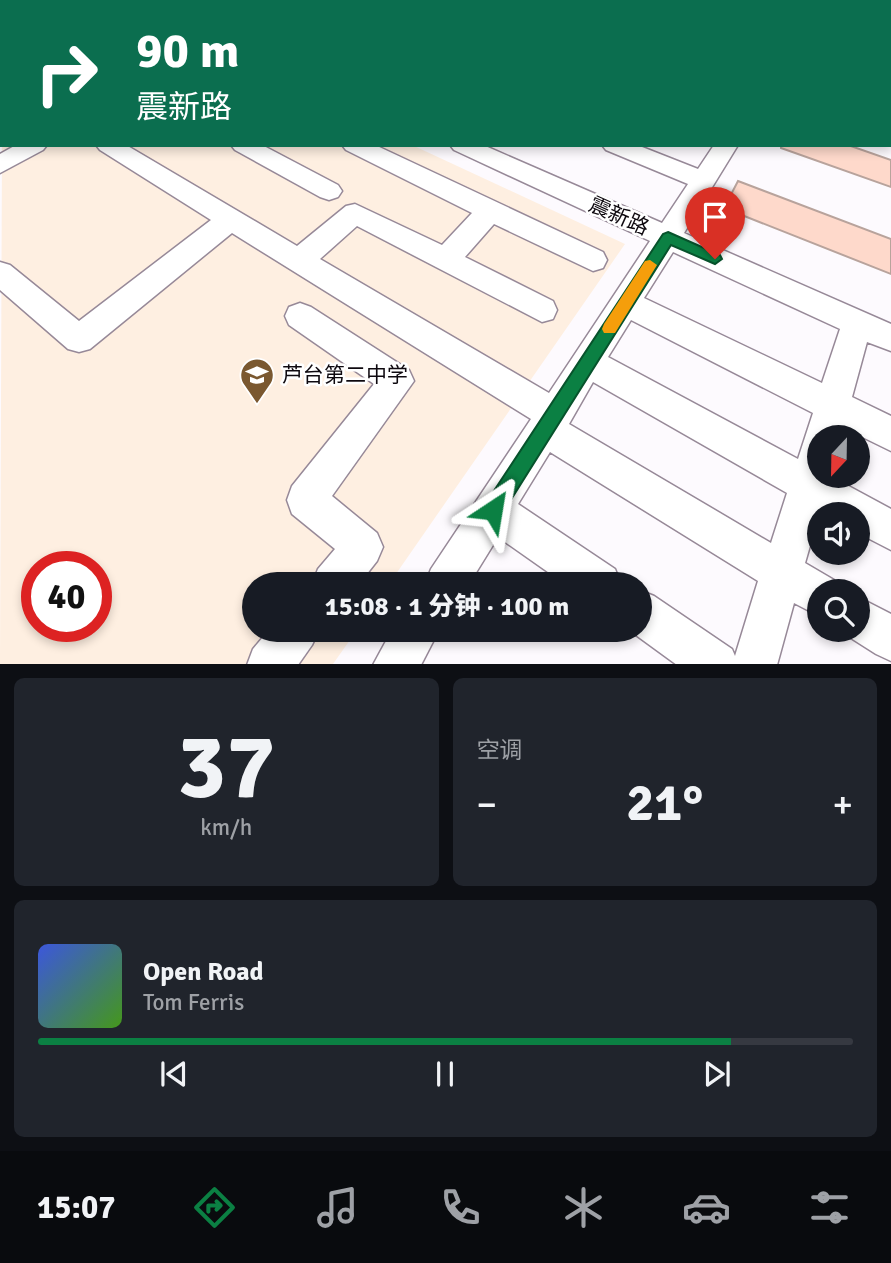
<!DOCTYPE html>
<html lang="zh">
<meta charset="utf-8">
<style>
body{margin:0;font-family:Signika,"Noto Sans SC",sans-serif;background:#20242c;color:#f1f3f6;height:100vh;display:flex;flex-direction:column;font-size:26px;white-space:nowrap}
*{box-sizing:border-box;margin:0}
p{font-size:23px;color:#9ea1a6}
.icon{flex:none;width:38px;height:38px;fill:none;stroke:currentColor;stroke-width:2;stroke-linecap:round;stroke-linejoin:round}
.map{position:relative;height:664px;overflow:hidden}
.details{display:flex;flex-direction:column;gap:14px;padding:14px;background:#0d0f14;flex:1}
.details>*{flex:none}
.hud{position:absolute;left:0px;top:0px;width:892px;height:147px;box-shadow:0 4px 10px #0003;background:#0b6e4f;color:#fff;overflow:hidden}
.needle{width:46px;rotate:202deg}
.controls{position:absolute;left:807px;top:425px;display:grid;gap:14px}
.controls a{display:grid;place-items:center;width:63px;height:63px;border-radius:50%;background:#171b24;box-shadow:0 4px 10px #0003;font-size:35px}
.speed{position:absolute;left:21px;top:551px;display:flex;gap:14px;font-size:35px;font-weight:700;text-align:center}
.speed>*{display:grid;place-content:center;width:91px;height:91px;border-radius:50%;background:#171b24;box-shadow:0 4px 10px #0003;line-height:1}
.speed .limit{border:10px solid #d22;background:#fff;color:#111}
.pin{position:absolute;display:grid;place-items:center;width:60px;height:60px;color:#fff;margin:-72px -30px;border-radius:50% 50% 50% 0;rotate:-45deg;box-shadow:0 0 7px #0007}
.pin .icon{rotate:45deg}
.me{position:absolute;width:77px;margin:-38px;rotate:33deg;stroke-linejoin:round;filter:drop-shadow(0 0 5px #0008)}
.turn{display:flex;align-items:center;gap:24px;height:147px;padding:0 21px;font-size:32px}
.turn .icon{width:91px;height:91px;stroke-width:2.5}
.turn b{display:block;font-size:49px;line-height:60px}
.big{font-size:52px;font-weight:800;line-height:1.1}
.details .tile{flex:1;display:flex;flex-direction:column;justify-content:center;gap:10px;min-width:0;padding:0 24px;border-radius:10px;background:#20242c}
.details .dial{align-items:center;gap:0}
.dial b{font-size:91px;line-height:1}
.song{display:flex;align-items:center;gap:21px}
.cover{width:84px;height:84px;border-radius:10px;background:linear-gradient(135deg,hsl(230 70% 55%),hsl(100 70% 35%))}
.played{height:7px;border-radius:4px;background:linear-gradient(90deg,#0b8043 85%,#363941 85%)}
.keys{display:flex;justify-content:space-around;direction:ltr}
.heat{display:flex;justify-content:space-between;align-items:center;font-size:38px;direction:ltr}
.details .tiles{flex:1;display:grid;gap:14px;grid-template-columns:1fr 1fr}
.tile:last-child{grid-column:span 2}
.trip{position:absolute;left:242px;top:572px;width:410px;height:70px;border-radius:35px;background:#171b24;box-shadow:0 4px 10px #0003;font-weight:800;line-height:70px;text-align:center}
.dock{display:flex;height:112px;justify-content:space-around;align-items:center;background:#090b0e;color:#9ea1a6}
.dock .icon{width:49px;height:49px}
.dock .active{color:#0b8043}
.dock b{font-size:32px;color:#f1f3f6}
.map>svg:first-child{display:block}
.education{fill:#feefe1;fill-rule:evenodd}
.building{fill:#fed9cb;stroke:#b8a39c;stroke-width:2}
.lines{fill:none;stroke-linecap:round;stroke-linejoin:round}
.minor-casing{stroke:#978998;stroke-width:3}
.minor{fill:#fff;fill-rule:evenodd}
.route{fill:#0b8043;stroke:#07532c;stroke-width:2}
.slow{fill:#f59e0b}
.labels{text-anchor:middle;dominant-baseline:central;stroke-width:5;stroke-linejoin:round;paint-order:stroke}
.street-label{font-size:21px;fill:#0e090f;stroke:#fff}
.poi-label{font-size:21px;fill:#0e090f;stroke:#fff;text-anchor:start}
</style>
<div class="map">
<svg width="891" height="665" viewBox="0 0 891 665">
<rect width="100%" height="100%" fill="#fdfafe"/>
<!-- education -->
<path class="education" d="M 2,140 L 2,145 L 412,145 L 625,244 L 389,584 L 254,584 L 254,630 L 357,630 L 333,664 L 0,665 ZM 37,567 L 96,567 L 96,626 L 37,626 Z"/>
<!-- building -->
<g class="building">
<polygon points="781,145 848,145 891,160 891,187 781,148"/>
<polygon points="738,181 891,239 891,274 724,208"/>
</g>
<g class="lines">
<!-- minor casing -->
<g class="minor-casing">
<g id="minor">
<polygon points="131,0 152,0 153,2 132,2"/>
<polygon points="239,0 261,0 262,2 240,2"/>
<polygon points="334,0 354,0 333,2"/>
<polygon points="427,0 447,0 426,2"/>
<polygon points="535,0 558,0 559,2 536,2"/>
<polygon points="619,0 638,0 618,2"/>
<polygon points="711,0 729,0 710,2"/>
<polygon points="756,0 779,0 780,2 757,2"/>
<polygon points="807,0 825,0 806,2"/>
<polygon points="0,124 2,124 0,139"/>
<polygon points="16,145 47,145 43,150 0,173 0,154"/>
<path d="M 96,145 L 126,145 L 297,246 L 346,206 L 355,204 L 442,245 L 472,213 L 346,150 L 342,145 L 375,145 L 603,252 L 607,260 L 603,268 L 593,271 L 494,224 L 465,257 L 553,301 L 557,310 L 553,319 L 542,322 L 357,226 L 320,259 L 549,393 L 650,241 L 454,150 L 450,145 L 483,145 L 662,223 L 688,184 L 606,150 L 602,145 L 637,145 L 698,169 L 714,145 L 738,145 L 684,233 L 891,324 L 891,351 L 867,342 L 852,397 L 891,416 L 891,451 L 844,428 L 841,438 L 819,438 L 819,476 L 830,476 L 891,509 L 891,550 L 858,533 L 858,514 L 825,514 L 820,511 L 805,563 L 834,580 L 839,592 L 819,592 L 819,616 L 794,603 L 777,665 L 677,665 L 629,630 L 639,630 L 639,590 L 654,596 L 732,649 L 735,656 L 758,581 L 550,452 L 518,504 L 615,569 L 621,584 L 565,584 L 498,537 L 469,584 L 425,584 L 431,569 L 531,419 L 232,233 L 90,349 L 79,352 L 68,349 L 0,290 L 0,262 L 10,265 L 79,321 L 211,220 L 100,150 ZM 673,252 L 840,329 L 822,383 L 644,298 ZM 631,320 L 813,413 L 798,459 L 608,357 ZM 593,382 L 787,493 L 771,543 L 569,424 Z"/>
<polygon points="231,145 262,145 338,185 342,191 338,197 329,200 320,197 235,150"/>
<polygon points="300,303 311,307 409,370 414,381 332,496 377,533 383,547 377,561 359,584 312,584 318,569 335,549 292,514 287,500 292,486 374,384 289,325 285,316 289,307"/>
<polygon points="858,597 891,614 891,661 876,654 843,633 841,630 858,630"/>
<polygon points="269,630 319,630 312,645 298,665 247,665 253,649"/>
<polygon points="392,630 439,630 421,665 373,665"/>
</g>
</g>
<!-- minor -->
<use href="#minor" class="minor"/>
</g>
<!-- route -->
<polygon class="route" points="668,232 720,255 722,259 715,264 671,245 500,517 493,520 486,517 484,510 486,503 663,234"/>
<!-- slow -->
<polygon class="slow" points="650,260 657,265 615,333 604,333 602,329 604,324 645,261"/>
<!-- icons -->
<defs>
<g id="school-pin" transform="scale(1.75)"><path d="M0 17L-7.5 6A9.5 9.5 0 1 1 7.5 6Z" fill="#7a5830" stroke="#fff"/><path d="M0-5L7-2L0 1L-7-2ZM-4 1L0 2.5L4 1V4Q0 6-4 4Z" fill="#fff"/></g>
</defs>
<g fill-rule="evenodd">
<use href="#school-pin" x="257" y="375"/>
</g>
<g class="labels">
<!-- street labels -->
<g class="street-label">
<text transform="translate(619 216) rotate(24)">震新路</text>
</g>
<!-- poi labels -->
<g class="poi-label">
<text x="282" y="375">芦台第二中学</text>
</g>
</g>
</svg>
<div class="controls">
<a><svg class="needle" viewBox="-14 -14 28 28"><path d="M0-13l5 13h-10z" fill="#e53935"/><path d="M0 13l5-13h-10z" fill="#9ea1a6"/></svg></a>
<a><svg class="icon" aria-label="sound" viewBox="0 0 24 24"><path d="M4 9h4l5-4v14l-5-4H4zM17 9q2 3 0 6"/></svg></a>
<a><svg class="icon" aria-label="search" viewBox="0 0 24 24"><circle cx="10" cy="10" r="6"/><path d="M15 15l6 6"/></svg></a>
</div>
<div class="speed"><div class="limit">40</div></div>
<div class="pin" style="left:715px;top:259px;background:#d93025"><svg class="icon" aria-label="arrive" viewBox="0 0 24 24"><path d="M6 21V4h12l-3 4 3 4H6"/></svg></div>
<svg class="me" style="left:493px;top:510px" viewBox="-20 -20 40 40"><path d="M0-17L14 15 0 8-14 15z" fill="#0b8043" stroke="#fff" stroke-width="4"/></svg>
<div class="trip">15:08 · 1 分钟 · 100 m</div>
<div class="hud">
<div class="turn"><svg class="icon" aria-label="right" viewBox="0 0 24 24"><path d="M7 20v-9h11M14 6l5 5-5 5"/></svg><div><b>90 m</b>震新路</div></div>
</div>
</div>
<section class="details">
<div class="tiles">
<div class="tile dial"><b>37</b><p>km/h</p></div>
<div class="tile"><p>空调</p>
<div class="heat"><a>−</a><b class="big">21°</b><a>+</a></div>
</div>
<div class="tile">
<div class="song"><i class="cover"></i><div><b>Open Road</b><p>Tom Ferris</p></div></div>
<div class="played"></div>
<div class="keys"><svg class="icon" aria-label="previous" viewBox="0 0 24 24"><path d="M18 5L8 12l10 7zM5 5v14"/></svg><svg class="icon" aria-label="pause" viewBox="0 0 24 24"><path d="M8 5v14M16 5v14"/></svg><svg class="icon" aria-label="next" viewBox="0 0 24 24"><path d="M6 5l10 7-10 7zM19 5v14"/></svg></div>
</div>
</div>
</section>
<nav class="dock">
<b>15:07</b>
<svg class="icon active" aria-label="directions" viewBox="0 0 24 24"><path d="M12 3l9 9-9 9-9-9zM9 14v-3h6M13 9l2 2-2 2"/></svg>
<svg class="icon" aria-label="music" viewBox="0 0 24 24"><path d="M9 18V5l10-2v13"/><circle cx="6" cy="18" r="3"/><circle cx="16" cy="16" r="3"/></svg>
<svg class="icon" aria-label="phone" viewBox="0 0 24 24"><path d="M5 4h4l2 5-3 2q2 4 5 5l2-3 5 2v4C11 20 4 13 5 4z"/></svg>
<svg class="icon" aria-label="climate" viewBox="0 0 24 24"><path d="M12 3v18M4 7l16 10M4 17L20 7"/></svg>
<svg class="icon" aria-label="car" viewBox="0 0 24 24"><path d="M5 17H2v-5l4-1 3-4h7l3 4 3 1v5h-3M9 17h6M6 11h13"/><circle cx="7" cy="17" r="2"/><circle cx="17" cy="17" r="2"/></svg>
<svg class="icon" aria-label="filters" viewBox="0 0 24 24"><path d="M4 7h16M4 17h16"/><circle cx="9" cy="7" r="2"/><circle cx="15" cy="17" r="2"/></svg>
</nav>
